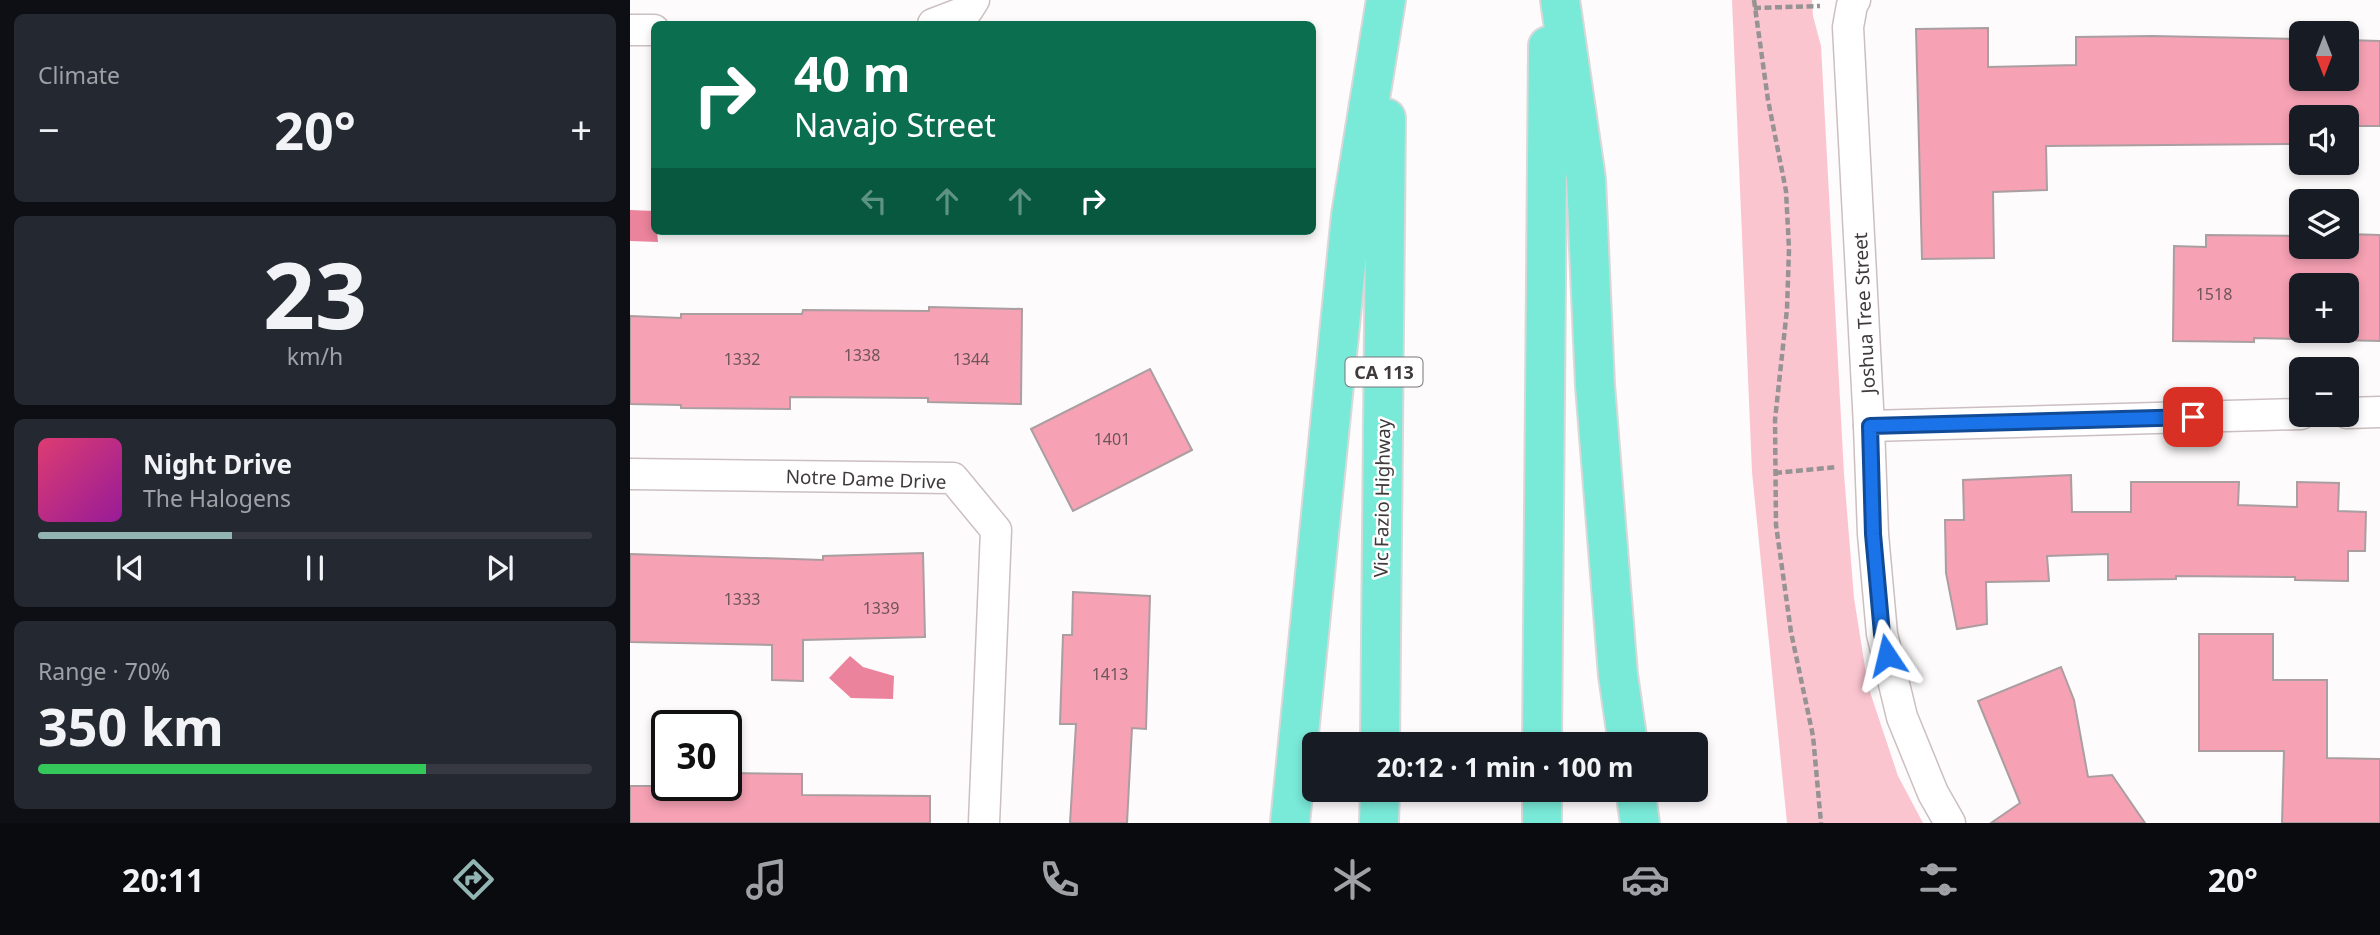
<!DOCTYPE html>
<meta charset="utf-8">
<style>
body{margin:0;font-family:"Noto Sans",sans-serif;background:#242831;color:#f1f3f6;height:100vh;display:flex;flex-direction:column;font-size:26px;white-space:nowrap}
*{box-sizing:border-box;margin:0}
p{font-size:23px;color:#9ea1a6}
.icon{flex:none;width:38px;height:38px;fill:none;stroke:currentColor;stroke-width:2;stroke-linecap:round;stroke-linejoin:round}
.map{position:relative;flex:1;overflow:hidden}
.side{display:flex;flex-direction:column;gap:14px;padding:14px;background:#0d0f14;width:630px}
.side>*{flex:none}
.top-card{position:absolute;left:21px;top:21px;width:665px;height:214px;border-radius:10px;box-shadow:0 4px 10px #0003;background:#0b6e4f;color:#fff;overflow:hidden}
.needle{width:46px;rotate:180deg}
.tools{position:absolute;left:1659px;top:21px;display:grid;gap:14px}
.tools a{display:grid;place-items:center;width:70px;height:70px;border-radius:10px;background:#171b24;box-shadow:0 4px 10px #0003;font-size:35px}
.speed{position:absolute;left:21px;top:710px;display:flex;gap:14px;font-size:35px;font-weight:700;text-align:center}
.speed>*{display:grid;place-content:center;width:91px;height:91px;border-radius:50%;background:#171b24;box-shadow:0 4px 10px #0003;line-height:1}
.speed .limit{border:4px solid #111;border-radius:10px;background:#fff;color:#111}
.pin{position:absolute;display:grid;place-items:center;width:60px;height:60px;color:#fff;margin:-30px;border-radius:14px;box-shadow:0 4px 10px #0006}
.me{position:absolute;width:77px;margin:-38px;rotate:350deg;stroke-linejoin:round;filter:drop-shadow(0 0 5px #0008)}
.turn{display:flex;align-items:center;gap:24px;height:147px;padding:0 28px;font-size:32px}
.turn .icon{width:91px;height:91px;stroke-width:2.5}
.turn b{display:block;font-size:49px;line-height:60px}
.lanes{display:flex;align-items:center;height:66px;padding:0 28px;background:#0003;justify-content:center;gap:35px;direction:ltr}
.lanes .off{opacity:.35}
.big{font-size:52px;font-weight:700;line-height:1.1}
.side .card{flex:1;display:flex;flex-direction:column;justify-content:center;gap:10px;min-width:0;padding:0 24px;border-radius:10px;background:#242831}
.side .dial{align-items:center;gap:0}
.dial b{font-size:91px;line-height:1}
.song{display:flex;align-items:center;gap:21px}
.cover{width:84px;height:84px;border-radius:10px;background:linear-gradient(135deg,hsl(340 70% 55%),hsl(300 70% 35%))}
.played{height:7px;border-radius:4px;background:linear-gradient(90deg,#92b4b2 35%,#363941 35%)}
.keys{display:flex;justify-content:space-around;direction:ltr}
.heat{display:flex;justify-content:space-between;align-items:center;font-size:38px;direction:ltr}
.charge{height:10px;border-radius:5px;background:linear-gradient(90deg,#34c759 70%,#363941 0)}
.trip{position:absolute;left:672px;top:732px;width:406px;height:70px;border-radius:10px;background:#171b24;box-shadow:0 4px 10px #0003;font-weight:700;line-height:70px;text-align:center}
.tab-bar{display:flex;height:112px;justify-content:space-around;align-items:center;background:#090b0e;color:#9ea1a6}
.tab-bar .icon{width:49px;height:49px}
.tab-bar .selected{color:#92b4b2}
.tab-bar b{font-size:32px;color:#f1f3f6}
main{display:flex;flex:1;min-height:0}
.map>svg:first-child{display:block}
.green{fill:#fbc5d0}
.water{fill:#eb839c}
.building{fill:#f6a1b4;stroke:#aa9ea1;stroke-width:2;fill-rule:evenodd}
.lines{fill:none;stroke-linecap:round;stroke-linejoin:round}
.minor-casing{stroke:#ccbfc1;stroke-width:33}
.motorway-casing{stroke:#d9d8d8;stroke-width:42}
.path{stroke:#979394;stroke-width:4.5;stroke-dasharray:7 3.5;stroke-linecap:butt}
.minor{stroke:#fff;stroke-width:30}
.motorway{stroke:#79e9d8;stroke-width:38}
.route-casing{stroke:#114b97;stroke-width:18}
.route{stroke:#1a73e8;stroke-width:12}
.labels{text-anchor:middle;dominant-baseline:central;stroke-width:5;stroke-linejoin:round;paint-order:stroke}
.number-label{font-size:16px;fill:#6d5459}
.shield{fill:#fff;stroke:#797576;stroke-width:2}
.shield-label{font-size:18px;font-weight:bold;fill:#3f3a3b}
.street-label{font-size:19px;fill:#3f3a3b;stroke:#fff}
</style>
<main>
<section class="side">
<div class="card"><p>Climate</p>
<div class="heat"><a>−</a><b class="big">20°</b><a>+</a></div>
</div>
<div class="card dial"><b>23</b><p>km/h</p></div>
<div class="card">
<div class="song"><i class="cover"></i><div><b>Night Drive</b><p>The Halogens</p></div></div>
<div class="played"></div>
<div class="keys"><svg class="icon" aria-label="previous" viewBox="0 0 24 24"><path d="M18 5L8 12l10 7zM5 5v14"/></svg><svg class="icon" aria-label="pause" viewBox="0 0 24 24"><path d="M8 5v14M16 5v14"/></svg><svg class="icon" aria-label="next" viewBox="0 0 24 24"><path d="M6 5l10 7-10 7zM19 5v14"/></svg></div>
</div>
<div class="card"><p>Range · 70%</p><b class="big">350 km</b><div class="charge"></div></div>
</section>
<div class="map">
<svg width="1750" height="823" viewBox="0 0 1750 823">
<rect width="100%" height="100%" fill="#fdfbfb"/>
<!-- green -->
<polygon class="green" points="1102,0 1182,0 1183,16 1191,46 1214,474 1224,598 1238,686 1268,776 1293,823 1157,823 1122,472"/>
<!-- water -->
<g class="water">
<polygon points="0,210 24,211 24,231 27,231 28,242 0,241"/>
<polygon points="220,656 233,667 264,676 263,699 221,698 199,678"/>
</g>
<!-- building -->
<g class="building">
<polygon points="1358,28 1358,67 1446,65 1446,37 1522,36 1671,39 1671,79 1717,79 1717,40 1750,41 1750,126 1717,126 1717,117 1671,117 1671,144 1416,146 1417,190 1363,192 1364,258 1292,259 1286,29"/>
<path d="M 1717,234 L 1750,235 L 1750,341 L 1624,338 L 1624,342 L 1543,341 L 1544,246 L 1576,247 L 1576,235 L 1671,236 L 1671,247 L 1717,247 ZM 1671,285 L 1717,285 L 1717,331 L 1671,331 Z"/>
<polygon points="299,307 392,309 391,404 298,402 298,398 160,397 160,409 51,408 51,405 0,404 0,316 51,318 51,314 172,314 173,310 299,311"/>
<polygon points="520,369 562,450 443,511 401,429"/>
<polygon points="1441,475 1442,512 1501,512 1501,482 1609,482 1608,505 1667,507 1667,482 1709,483 1708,511 1736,512 1735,551 1718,551 1718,581 1665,580 1665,577 1546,576 1546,579 1478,580 1478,554 1417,556 1419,581 1356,582 1357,624 1327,629 1316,573 1315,520 1334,520 1333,480"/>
<polygon points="293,553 295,637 173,640 173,681 142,680 142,645 0,642 0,554 193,560 193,556"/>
<polygon points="443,592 520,596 516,729 502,728 497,823 440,823 446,724 430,724 433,635 442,635"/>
<polygon points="1569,634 1643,634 1643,680 1697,680 1697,758 1750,759 1750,823 1652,823 1654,751 1569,751"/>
<polygon points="1431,667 1444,700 1458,777 1482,775 1515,823 1361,823 1390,803 1348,701"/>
<polygon points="96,773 172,774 172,795 300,796 300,823 0,823 0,786 96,786"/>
</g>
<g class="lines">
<!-- minor casing -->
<g class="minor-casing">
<g id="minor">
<polyline points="1225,0 1222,5 1218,27 1239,426 1243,534 1252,634 1272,717 1303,793 1320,823"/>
<polyline points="303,24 337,11 344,0"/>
<polyline points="0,30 24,30"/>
<polyline points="1717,413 1750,412"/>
<polyline points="1239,426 1671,414"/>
<polyline points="0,474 323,478 366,530 354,823"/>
</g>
</g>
<!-- motorway casing -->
<g class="motorway-casing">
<g id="motorway">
<polyline points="930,0 956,179 965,385 988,675 998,744"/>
<polyline points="750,744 756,118"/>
<polyline points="912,744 918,46"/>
<polyline points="1005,789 1010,823"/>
<polyline points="660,823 721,215 756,0"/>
<polyline points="749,823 750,789"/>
<polyline points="912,823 912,789"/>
</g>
</g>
<!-- path -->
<g class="path">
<polyline points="1124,0 1138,100 1156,191 1159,249 1157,309 1145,420 1146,525 1161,632 1183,736 1191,823"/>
<polyline points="1124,8 1190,6"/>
<polyline points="1145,473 1207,467"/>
</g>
<!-- minor -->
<use href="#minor" class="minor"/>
<!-- motorway -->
<use href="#motorway" class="motorway"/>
</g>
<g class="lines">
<!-- route casing -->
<g class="route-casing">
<polyline id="route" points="1257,655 1252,634 1243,534 1240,426 1563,417"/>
</g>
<!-- route -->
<use href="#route" class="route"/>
</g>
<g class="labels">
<!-- number labels -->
<g class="number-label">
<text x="1584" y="294">1518</text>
<text x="232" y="355">1338</text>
<text x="112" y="359">1332</text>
<text x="341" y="359">1344</text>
<text x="482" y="439">1401</text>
<text x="112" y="599">1333</text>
<text x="251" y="608">1339</text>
<text x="480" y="674">1413</text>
</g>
<!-- shield labels -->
<rect class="shield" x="715.5" y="357.5" width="77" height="29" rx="5"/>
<g class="shield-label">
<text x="754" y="372">CA 113</text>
</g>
<!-- street labels -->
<g class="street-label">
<text transform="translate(1234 313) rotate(-93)">Joshua Tree Street</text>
<text transform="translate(236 479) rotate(2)">Notre Dame Drive</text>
<text transform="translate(752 498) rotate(-89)">Vic Fazio Highway</text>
</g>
</g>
</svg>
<div class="tools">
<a><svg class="needle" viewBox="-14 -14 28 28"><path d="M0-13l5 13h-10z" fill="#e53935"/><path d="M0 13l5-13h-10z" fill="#9ea1a6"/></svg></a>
<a><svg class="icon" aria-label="sound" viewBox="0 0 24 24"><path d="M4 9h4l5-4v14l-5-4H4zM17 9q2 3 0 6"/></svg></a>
<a><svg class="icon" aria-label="layers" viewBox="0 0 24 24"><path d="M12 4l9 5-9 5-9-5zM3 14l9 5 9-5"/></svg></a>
<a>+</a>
<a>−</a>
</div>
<div class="speed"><div class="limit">30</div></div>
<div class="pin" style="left:1563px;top:417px;background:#d93025"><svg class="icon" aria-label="arrive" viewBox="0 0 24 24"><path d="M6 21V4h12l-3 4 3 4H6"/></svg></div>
<svg class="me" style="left:1257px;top:655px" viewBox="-20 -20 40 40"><path d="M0-17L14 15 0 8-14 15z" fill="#1a73e8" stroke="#fff" stroke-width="4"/></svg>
<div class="trip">20:12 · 1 min · 100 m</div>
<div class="top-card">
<div class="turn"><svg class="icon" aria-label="right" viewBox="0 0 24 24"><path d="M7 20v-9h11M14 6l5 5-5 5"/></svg><div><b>40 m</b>Navajo Street</div></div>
<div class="lanes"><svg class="icon off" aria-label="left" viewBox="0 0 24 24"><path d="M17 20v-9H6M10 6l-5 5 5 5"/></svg><svg class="icon off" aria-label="ahead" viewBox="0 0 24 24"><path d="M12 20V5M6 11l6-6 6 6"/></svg><svg class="icon off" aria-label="ahead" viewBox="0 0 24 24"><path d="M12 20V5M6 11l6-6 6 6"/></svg><svg class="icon" aria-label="right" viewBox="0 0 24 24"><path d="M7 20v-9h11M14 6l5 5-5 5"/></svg></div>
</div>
</div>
</main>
<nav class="tab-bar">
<b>20:11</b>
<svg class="icon selected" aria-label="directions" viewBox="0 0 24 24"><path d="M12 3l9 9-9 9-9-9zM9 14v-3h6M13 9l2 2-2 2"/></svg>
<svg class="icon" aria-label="music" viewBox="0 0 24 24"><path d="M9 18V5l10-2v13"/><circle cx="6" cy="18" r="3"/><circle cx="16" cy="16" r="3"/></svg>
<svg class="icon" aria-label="phone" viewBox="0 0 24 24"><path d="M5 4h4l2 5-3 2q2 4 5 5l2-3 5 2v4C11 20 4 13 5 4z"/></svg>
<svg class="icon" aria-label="climate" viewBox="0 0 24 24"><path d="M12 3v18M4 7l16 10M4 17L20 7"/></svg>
<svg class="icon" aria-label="car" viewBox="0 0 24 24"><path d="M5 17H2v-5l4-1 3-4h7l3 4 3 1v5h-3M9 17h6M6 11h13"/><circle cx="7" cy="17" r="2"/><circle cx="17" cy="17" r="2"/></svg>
<svg class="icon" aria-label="filters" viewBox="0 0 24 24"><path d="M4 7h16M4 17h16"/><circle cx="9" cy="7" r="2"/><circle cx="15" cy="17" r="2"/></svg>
<b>20°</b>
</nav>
